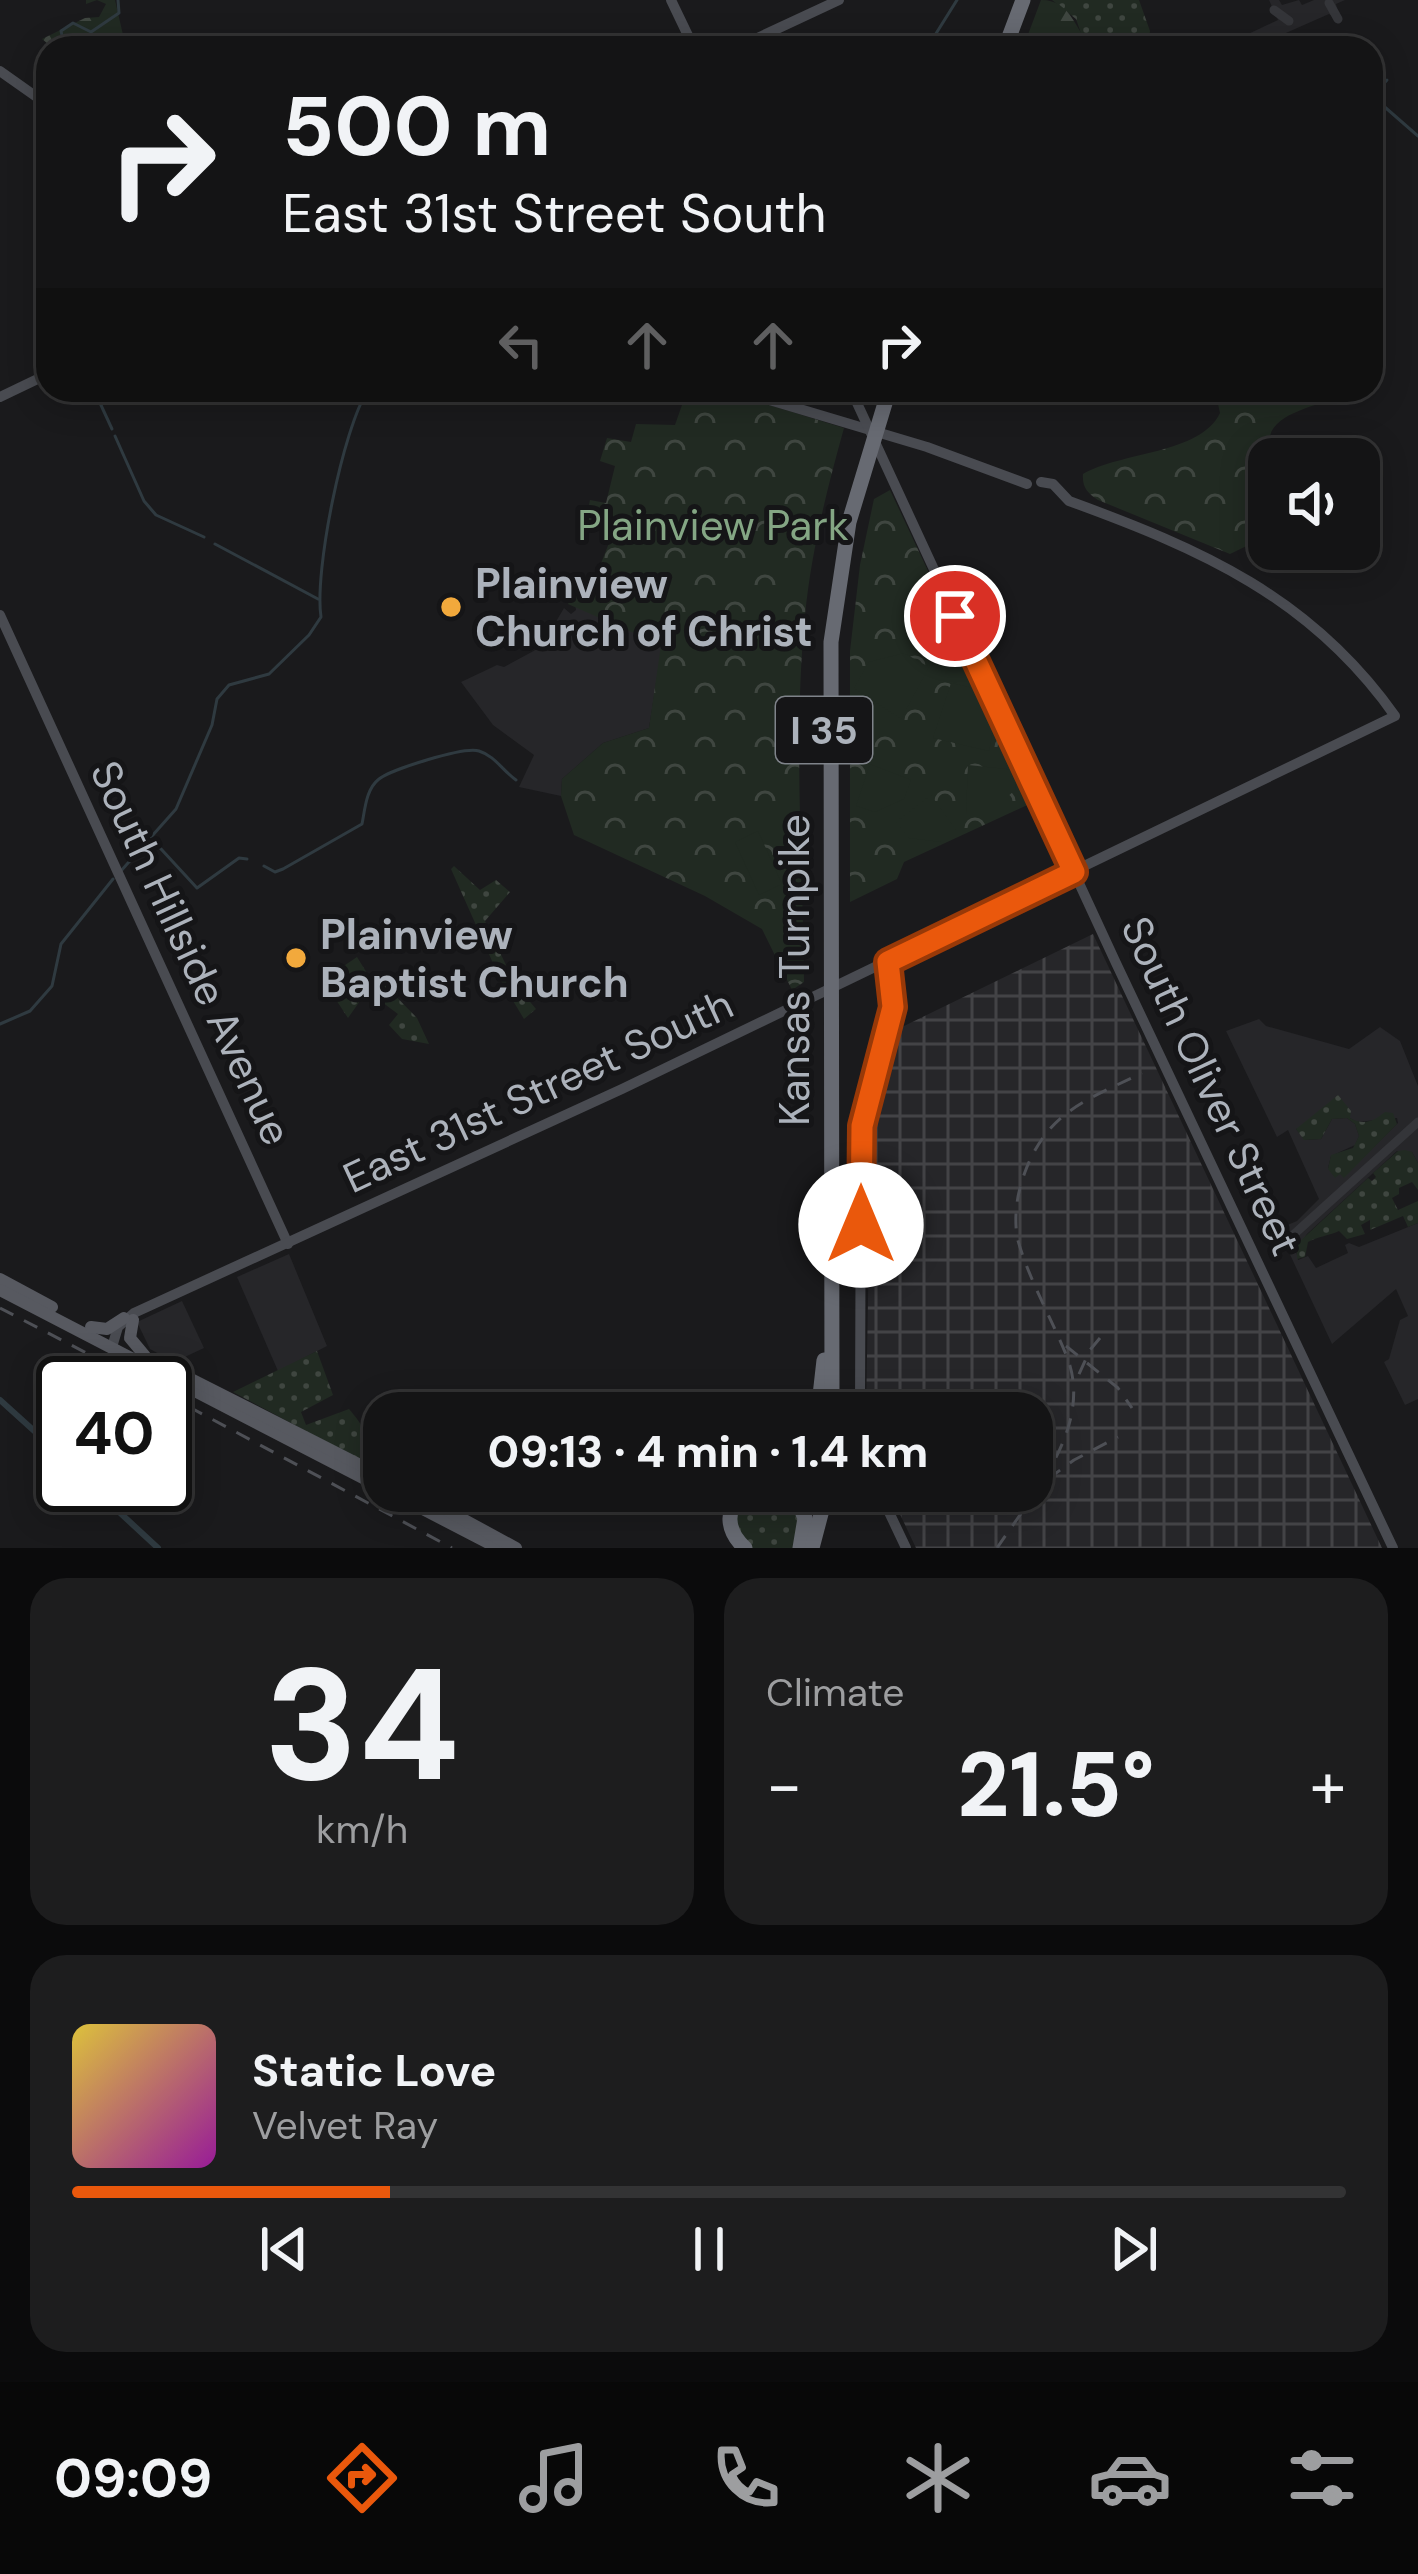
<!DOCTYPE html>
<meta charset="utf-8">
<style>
body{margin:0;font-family:"DM Sans",sans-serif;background:#1d1d1e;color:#f1f3f6;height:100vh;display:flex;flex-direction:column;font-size:45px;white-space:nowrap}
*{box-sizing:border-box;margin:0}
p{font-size:39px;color:#9d9ea0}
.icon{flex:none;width:66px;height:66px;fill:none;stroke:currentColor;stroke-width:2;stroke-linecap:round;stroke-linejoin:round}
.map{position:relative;height:1548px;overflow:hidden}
.panel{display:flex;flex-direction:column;gap:30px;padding:30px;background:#0b0b0c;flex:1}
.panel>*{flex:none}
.guide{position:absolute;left:36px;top:36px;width:1347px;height:366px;border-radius:36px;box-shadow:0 6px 30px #0003,0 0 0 3px #333334;background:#141415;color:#f1f3f6;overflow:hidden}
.buttons{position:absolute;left:1248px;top:438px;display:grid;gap:24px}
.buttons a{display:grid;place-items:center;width:132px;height:132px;border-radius:24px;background:#141415;box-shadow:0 6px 30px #0003,0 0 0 3px #333334;font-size:60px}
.speed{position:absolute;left:36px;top:1356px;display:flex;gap:24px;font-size:60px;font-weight:700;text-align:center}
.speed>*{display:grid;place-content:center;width:156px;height:156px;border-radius:50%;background:#141415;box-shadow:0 6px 30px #0003,0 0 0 3px #333334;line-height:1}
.speed .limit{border:6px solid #111;border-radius:18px;background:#fff;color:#111}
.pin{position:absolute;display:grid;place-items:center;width:102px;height:102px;color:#fff;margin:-51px;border:6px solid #fff;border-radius:50%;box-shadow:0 3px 12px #0007}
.me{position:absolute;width:132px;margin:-66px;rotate:0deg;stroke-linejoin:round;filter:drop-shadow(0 0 9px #0008)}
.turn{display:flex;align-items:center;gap:42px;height:252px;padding:0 48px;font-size:54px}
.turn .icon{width:156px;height:156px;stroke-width:2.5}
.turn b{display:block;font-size:84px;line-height:102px}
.lanes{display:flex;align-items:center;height:114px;padding:0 48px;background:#0003;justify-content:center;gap:60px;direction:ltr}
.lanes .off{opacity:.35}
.big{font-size:90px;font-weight:800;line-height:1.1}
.panel .card{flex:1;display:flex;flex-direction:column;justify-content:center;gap:18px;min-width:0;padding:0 42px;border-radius:36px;background:#1d1d1e}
.panel .dial{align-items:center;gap:0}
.dial b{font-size:156px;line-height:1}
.song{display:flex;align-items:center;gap:36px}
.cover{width:144px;height:144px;border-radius:18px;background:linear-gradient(135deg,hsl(50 70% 55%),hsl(300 70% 35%))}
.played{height:12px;border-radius:6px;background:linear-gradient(90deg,#ea580c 25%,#333334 25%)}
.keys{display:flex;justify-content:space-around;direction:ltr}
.heat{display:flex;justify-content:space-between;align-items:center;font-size:66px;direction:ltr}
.panel .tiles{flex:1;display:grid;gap:30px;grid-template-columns:1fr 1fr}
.card:last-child{grid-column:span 2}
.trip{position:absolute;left:363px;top:1392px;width:690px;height:120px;border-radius:36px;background:#141415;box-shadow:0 6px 30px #0003,0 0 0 3px #333334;font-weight:800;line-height:120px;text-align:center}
.tabs{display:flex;height:192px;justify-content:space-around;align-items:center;background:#080808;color:#9d9ea0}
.tabs .icon{width:84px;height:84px}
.tabs .current{color:#ea580c}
.tabs b{font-size:54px;color:#f1f3f6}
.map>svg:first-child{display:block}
.built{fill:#262629;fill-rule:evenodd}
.industrial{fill:url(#industrial-grid)}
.grass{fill:url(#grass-dots)}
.forest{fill:url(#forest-firs)}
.park{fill:url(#park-crowns)}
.garden{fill:#212a22}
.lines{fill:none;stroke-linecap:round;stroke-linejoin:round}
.stream{stroke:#2f3a40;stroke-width:3}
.canal{stroke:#2f3a40;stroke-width:6}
.taxiway{stroke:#343539;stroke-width:9}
.secondary{stroke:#494b51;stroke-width:10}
.primary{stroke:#575960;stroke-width:12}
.highway{stroke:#676a72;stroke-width:15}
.rail{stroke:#4e5056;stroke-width:3;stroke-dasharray:15 12;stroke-linecap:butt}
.route-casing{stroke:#983908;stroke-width:30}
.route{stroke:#ea580c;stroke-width:21}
.poi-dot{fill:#f2a93c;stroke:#151517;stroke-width:4.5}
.labels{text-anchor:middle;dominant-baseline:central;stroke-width:10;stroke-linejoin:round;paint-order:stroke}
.shield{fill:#151517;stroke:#7f838a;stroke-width:3}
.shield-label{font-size:39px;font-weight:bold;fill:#acb2bb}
.park-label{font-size:42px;fill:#84a684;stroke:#151517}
.poi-label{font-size:42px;font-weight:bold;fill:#acb2bb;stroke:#151517;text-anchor:start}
.street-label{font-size:42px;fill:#acb2bb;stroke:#151517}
</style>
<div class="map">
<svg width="1418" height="1548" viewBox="0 0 1418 1548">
<defs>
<pattern id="industrial-grid" width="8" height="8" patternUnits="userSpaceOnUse" patternTransform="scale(3)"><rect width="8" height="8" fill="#262629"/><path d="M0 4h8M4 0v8" fill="none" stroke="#434346"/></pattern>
<pattern id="grass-dots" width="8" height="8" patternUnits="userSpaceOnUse" patternTransform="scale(3)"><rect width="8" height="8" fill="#212a22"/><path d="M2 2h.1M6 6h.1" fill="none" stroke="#3f4640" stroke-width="1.8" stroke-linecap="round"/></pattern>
<pattern id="forest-firs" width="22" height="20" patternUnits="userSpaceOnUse" patternTransform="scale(3)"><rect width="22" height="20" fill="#212a22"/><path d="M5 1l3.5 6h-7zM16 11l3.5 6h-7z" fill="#3f4640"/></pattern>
<pattern id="park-crowns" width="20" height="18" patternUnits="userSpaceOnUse" patternTransform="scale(3)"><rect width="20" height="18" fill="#212a22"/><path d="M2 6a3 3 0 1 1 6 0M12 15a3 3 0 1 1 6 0" fill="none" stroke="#3f4640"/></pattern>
</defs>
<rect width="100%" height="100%" fill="#1a1a1c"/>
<!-- built -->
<g class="built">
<polygon points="1269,0 1279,0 1282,5 1299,0 1302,5 1314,0 1345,0 1336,4 1340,21 1329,14 1252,48 1246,35 1278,20"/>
<polygon points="575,604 662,645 649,728 603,743 562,779 561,796 519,787 534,755 493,725 461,682 497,665 504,667 541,647 564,608 571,614 576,610"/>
<path d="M 1259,1019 L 1266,1026 L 1349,1049 L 1380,1027 L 1400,1041 L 1418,1086 L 1418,1163 L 1412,1152 L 1397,1151 L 1307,1234 L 1296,1250 L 1298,1260 L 1308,1256 L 1316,1268 L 1348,1253 L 1345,1245 L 1349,1243 L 1359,1247 L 1418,1223 L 1418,1399 L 1405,1405 L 1384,1362 L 1389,1359 L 1400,1320 L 1408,1316 L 1396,1289 L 1332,1344 L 1278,1229 L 1297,1221 L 1319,1199 L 1288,1130 L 1277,1137 L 1226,1031 ZM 1350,1111 L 1350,1118 L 1357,1122 L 1397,1118 L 1398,1123 L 1344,1177 L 1340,1173 L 1335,1177 L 1328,1168 L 1331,1156 L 1355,1145 L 1359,1136 L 1355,1124 L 1347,1118 L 1332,1119 L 1321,1139 L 1305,1140 L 1296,1129 Z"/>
<polygon points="289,1254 327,1346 278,1371 237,1277"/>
<polygon points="182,1301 204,1348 174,1362 150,1349 137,1322"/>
</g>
<!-- industrial -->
<polygon class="industrial" points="1093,934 1382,1548 916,1548 889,1491 1032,1491 1032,1413 866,1413 871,1132 879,1096 902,1027"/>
<!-- grass -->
<g class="grass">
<polygon points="1052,0 1139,0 1150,31 1147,48 1094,48 1083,39 1076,19"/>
<polygon points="454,866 480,890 496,880 510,892 485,921 515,984 536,1009 524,1019 501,981 451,869"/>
<polygon points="357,957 370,978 376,976 417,1018 429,1044 402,1039 389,1025 398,1014 367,991 348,1018 323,980"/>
<path d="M 1338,1095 L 1351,1111 L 1350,1118 C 1364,1126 1374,1121 1385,1112 L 1393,1113 L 1397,1124 L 1344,1178 L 1340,1174 L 1335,1178 L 1328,1169 L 1331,1155 L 1353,1148 L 1359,1136 L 1355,1124 L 1347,1118 L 1332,1119 L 1321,1139 L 1304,1140 L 1296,1129 Z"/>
<path d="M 1405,1150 L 1412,1152 L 1418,1163 L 1418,1190 L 1412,1182 L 1399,1188 L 1399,1194 L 1392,1198 L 1398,1210 L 1418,1201 L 1418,1223 L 1408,1227 L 1403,1216 L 1370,1230 L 1370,1220 L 1361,1225 L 1365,1234 L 1347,1239 L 1339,1231 C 1328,1236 1319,1236 1308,1242 L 1305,1257 L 1297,1259 L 1297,1244 L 1368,1178 L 1372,1181 L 1376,1177 L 1373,1173 L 1398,1151 Z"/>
<path d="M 317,1351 L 333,1395 L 301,1412 L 306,1425 L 349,1409 C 361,1423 372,1438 367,1456 L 362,1459 L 349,1454 L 233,1392 Z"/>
<polygon points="745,1491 789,1491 800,1506 796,1548 750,1548 733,1527"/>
</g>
<!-- forest -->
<g class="forest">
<polygon points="86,0 115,0 126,48 53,48 42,39 85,18 99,17 106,4 97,0 86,4"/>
<path d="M 1041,0 C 1073,0 1074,32 1094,48 L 1023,48 Z"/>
</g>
<!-- park -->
<g class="park">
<path d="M 663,390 L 721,390 L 844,428 C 827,489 811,552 805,616 C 793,736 803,861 804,982 L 792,990 L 762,929 L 705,896 L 574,835 L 561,796 L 562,779 L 603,743 L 649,728 L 661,645 L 568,604 L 576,589 L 589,594 L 609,543 L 602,540 L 603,530 L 585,526 L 590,500 L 606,503 L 615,466 L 600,461 L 607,438 L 631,442 L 636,424 L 675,425 L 682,405 Z"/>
<path d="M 1215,390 L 1342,392 L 1340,396 C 1314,408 1254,415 1273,456 L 1269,459 L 1269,535 L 1230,554 L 1098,500 C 1088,493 1082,488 1083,474 C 1120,452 1201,454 1220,413 Z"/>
<polygon points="890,490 1036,801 904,862 897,879 850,902 850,651 860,565 874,499"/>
</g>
<!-- garden -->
<g class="garden">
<polygon points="904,653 929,667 901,719 854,688 869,662"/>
<path d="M 951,683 L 978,689 C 993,716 996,720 989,751 L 933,738 Z"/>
<polygon points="870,764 911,780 904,799 875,812 856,806"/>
<polygon points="968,765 1016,770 1015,790 988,814 966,814"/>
<polygon points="931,795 956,830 941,842 909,838 896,822"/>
<polygon points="758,831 782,884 759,895 735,842"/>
</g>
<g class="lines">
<!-- stream -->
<g class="stream">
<polyline points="65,48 61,31 73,23 91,32 119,13 118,0"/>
<polyline points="927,48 957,0"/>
<polyline points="1376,92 1387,80"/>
<polyline points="1371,95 1418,136"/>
<polyline points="48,166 48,179"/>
<polyline points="94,390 112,429"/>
<polyline points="115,436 144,501 156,515 204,537"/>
<polyline points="215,544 318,599"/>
<polyline points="150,837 197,888 239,858 247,859"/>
<path d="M 264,866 L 275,872 L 283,869 L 362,824 C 365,809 366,789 379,779 C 390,770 464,746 479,751 C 495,756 502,770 516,780"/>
<path d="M 120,872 L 176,809 L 212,725 L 217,699 L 229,685 L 269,674 L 309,635 L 321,617 C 314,572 343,428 368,390"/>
<polyline points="0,1024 30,1011 52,986 61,944 113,879"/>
</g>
<!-- canal -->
<g class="canal">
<polyline points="0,1400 63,1457"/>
<polyline points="90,1485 158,1548"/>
</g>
<!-- taxiway -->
<g class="taxiway">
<polyline points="1329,3 1338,19"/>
<polyline points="1274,10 1289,21"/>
<polyline points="1292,1236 1418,1122"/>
</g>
<!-- secondary -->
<g class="secondary">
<polyline points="671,0 694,48"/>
<polyline points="736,48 839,0"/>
<polyline points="0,71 48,105"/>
<polyline points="736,390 927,447 1027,484"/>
<polyline points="851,390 1116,963 1393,1548"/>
<polyline points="0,397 48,374"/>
<polyline points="0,615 288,1244"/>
<path d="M 112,1347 L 118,1327 L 134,1313 L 622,1089 L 1395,716 C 1311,597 1201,549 1069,501 L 1053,484 L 1041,482"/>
<polyline points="860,1413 861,1131 892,1019 888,962"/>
<polyline points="879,1491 906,1548"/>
</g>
<!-- primary -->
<g class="primary">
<polyline points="0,1279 52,1307"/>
<polyline points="0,1290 384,1489"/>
<polyline points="133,1320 130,1338 145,1356"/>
<polyline points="91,1327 107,1329 124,1318"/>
<polyline points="187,1377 384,1477"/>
<polyline points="388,1491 498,1548"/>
<polyline points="411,1491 516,1548"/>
</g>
<!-- highway -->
<g class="highway">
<polyline points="1005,48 1023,0"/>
<polyline points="818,1413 824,1360"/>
<polyline points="832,1413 831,642 849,522 889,390"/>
<path d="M 742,1491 C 725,1510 726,1531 745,1548"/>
<polyline points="793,1491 805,1518 800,1548"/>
<polyline points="812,1548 827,1491"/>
</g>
<!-- rail -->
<g class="rail">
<polyline points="0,1308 144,1383"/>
<polyline points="1066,1346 1118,1388 1132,1408"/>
<polyline points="1079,1374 1090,1350 1105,1332"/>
<polyline points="165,1394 452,1548"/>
<polyline points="1048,1479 1074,1460 1118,1437"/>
<path d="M 997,1548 C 1033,1494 1094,1426 1067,1357 C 1051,1317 1028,1278 1017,1237 C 1014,1214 1017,1194 1025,1172 C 1048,1111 1087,1100 1142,1073"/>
</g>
</g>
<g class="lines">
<!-- route casing -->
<g class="route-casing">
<polyline id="route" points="861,1225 862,1126 893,1007 888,962 1074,872 955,616"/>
</g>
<!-- route -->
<use href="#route" class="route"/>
</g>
<!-- markers -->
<g class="poi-dot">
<circle cx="451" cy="607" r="12"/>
<circle cx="296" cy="958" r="12"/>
</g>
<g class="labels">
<!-- shield labels -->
<rect class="shield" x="776" y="697" width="96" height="66" rx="9"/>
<g class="shield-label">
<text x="824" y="730">I 35</text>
</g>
<!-- park labels -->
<g class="park-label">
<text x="713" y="525">Plainview Park</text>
</g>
<!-- poi labels -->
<g class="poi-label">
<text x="475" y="583">Plainview<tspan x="475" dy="48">Church of Christ</tspan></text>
<text x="320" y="934">Plainview<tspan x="320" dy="48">Baptist Church</tspan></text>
</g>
<!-- street labels -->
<g class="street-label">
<text transform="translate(191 953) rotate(65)">South Hillside Avenue</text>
<text transform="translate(794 970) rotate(-90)">Kansas Turnpike</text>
<text transform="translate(1211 1086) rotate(65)">South Oliver Street</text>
<text transform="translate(538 1091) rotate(-25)">East 31st Street South</text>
</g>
</g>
</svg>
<div class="buttons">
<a><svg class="icon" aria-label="sound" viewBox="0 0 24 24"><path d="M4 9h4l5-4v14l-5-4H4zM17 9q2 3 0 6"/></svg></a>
</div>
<div class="speed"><div class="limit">40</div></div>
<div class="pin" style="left:955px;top:616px;background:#d93025"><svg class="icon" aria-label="arrive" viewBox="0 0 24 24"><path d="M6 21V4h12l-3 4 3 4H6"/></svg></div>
<svg class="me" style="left:861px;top:1225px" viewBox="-20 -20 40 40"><circle r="19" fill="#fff"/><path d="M0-13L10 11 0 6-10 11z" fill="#ea580c"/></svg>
<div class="trip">09:13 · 4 min · 1.4 km</div>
<div class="guide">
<div class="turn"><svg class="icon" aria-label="right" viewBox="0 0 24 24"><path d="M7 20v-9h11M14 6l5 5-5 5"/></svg><div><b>500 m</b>East 31st Street South</div></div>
<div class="lanes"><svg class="icon off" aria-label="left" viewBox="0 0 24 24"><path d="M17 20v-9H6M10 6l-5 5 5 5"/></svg><svg class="icon off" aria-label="ahead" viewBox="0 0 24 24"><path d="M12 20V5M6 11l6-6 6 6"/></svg><svg class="icon off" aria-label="ahead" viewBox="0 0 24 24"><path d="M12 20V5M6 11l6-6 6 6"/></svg><svg class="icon" aria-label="right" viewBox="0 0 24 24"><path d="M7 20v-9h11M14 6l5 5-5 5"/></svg></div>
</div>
</div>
<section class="panel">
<div class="tiles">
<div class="card dial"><b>34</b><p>km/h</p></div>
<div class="card"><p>Climate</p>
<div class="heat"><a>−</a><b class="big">21.5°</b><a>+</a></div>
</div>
<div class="card">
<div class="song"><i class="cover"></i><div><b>Static Love</b><p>Velvet Ray</p></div></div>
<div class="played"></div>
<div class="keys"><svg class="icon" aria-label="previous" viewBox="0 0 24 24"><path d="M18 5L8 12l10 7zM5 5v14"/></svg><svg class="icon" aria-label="pause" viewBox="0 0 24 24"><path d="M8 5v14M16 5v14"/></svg><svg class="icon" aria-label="next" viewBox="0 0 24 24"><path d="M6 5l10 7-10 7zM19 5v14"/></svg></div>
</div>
</div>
</section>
<nav class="tabs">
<b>09:09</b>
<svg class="icon current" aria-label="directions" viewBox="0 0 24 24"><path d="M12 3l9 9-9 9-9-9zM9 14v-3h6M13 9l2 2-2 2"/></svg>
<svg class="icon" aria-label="music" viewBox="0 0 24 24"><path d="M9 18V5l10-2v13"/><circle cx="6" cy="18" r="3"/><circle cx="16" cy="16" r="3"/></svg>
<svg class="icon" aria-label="phone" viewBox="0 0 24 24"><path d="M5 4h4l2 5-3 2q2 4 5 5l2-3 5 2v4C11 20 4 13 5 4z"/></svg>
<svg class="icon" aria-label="climate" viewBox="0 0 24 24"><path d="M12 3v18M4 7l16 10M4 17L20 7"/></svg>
<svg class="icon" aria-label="car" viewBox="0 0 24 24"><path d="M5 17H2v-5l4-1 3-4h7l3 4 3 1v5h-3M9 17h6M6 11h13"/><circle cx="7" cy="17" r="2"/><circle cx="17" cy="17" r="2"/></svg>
<svg class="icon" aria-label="filters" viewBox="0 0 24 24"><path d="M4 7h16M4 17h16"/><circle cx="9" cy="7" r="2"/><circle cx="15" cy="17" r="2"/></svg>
</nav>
